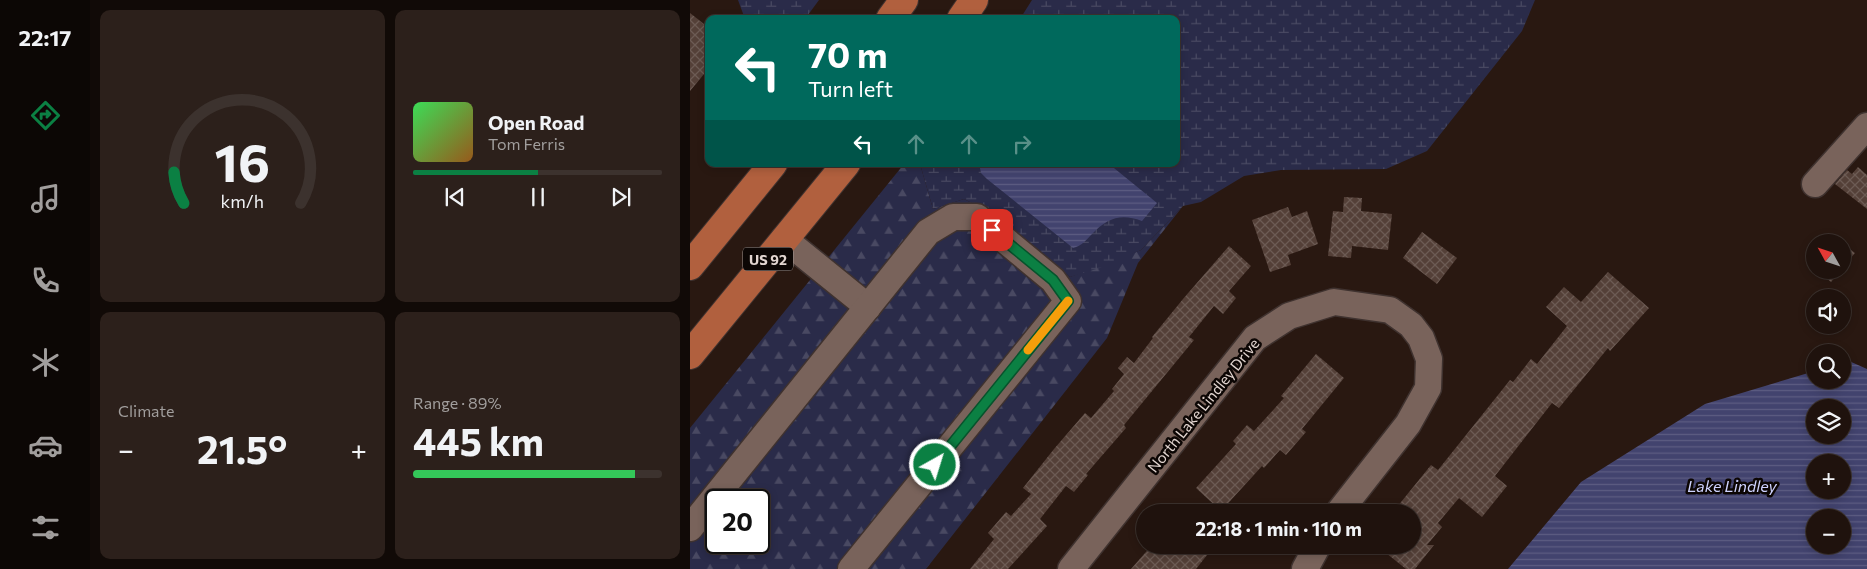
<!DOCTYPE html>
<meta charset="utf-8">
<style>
body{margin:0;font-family:Commissioner,sans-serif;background:#2c201b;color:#f1f3f6;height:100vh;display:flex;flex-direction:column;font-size:19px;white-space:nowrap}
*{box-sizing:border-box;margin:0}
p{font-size:16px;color:#a19e9d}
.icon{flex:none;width:28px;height:28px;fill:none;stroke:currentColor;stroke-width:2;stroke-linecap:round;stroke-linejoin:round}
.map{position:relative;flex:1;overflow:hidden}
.drawer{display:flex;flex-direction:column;gap:10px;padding:10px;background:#110a07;width:600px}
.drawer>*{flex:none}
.guide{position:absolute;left:15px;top:15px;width:475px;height:152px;border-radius:10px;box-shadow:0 2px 8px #0003,0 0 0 1px #3c322e;background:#00695c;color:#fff;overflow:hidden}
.needle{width:32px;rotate:310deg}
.buttons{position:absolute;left:1116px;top:234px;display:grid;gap:10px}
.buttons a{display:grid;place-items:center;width:45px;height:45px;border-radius:50%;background:#1f120d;box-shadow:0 2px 8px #0003,0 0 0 1px #3c322e;font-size:25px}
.speed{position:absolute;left:15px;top:489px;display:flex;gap:10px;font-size:25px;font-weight:700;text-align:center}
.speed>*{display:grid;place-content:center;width:65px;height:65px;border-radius:50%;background:#1f120d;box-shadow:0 2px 8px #0003,0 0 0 1px #3c322e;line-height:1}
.speed .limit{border:2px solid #111;border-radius:8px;background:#fff;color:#111}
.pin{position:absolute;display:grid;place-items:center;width:42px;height:42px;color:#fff;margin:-21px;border-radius:10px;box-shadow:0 2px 8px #0006}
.me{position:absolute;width:55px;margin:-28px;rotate:39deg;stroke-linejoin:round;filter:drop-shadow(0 0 4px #0008)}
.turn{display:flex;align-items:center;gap:18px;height:105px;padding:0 20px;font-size:22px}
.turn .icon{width:65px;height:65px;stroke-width:2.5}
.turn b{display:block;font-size:35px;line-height:42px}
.lanes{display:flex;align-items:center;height:48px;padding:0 20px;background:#0003;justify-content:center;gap:25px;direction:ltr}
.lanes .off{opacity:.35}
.big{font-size:38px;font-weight:700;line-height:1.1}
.drawer .widget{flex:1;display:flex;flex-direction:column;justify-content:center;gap:8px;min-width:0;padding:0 18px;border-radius:10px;background:#2c201b}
.drawer .dial{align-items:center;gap:0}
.dial svg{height:130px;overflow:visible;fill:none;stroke:#3c322e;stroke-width:7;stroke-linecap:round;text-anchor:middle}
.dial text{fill:#f1f3f6;stroke:none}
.song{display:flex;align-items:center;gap:15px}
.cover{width:60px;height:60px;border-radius:8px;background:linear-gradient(135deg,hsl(130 70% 55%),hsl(30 70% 35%))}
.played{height:5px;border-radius:2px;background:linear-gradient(90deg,#0b8043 50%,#3c322e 50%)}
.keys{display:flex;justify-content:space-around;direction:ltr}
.heat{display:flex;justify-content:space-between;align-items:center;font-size:28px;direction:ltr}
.charge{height:8px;border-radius:4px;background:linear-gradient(90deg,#34c759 89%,#3c322e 0)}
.drawer .tiles{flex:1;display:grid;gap:10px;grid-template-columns:repeat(2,1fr)}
.trip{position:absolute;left:446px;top:504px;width:285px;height:50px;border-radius:25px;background:#1f120d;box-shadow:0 2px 8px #0003,0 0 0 1px #3c322e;font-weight:700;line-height:50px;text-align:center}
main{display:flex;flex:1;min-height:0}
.tab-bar{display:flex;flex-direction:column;width:90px;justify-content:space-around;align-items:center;background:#0c0705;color:#a19e9d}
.tab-bar .icon{width:35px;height:35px}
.tab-bar .current{color:#0b8043}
.tab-bar b{font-size:22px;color:#f1f3f6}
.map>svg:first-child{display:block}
.forest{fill:url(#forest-firs);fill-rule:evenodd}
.wetland{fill:url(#wetland-marsh)}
.water{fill:url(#water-rules);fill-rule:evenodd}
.building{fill:url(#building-cross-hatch)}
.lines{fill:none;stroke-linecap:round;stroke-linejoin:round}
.minor-casing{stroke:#3f322f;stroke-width:29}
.major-casing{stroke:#3f322f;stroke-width:30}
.minor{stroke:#79635b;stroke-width:26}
.major{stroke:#b1603e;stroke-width:28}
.route-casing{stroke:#07532c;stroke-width:12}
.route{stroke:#0b8043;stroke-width:9}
.slow{stroke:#f59e0b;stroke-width:9}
.labels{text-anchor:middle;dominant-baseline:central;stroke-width:5;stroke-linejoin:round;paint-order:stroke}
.shield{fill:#0c0604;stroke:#a29793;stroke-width:1}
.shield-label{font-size:14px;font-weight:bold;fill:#e2d5d0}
.street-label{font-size:15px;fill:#e2d5d0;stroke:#0c0604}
.water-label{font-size:16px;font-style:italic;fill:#cfd3ff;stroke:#0c0604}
</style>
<main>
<nav class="tab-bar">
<b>22:17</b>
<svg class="icon current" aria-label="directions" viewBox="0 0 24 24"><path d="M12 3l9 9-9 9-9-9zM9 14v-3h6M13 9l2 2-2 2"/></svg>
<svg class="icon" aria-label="music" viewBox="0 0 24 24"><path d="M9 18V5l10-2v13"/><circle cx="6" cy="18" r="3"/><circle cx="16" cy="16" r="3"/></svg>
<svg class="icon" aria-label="phone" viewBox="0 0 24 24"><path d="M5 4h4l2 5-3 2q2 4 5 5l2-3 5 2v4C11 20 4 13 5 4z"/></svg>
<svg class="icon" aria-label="climate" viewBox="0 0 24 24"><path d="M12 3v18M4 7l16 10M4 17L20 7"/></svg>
<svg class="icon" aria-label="car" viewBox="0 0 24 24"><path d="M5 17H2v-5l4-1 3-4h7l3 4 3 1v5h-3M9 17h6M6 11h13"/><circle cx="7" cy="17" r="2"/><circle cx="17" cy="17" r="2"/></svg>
<svg class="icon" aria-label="filters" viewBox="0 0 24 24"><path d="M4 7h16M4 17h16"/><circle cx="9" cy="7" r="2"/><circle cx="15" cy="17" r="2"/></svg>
</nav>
<section class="drawer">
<div class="tiles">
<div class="widget dial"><svg viewBox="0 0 100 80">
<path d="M14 69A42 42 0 1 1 86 69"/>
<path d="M14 69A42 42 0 0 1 8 50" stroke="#0b8043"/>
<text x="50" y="56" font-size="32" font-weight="700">16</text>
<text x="50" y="72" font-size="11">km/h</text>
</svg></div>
<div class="widget">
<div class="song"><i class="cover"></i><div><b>Open Road</b><p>Tom Ferris</p></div></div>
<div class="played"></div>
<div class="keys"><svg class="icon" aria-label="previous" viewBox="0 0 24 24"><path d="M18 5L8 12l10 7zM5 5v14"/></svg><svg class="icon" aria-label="pause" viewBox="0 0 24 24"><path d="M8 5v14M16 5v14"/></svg><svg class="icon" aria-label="next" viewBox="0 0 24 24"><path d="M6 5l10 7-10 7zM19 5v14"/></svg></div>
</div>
<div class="widget"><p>Climate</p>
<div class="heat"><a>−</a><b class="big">21.5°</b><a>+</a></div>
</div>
<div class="widget"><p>Range · 89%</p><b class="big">445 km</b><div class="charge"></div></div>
</div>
</section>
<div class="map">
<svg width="1177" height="569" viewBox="0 0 1177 569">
<defs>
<pattern id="forest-firs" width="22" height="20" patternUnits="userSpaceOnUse" patternTransform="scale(1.25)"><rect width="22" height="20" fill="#2a2b49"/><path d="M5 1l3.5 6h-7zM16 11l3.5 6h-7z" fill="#494962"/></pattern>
<pattern id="wetland-marsh" width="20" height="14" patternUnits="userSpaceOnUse" patternTransform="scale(1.25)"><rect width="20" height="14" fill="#2a2b49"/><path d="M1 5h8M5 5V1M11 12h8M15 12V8" fill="none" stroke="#494962"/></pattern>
<pattern id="water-rules" width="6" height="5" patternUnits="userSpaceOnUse" patternTransform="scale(1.25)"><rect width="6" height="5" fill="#42436e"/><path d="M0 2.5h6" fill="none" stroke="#5d5d82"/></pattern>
<pattern id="building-cross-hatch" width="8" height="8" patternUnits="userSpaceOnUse" patternTransform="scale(1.25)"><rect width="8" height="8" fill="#544038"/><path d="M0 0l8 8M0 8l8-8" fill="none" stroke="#6c5b54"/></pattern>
</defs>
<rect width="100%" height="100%" fill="#291811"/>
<!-- forest -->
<path class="forest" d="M 214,164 L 230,164 L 243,209 L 274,199 L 305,215 L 380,277 L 451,250 L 493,206 L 448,263 L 417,338 L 236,569 L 0,569 L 0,428 ZM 26,500 L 69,500 L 69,542 L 26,542 Z"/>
<!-- wetland -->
<g class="wetland">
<polygon points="48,0 129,0 115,19 55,19"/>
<polygon points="342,0 845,0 832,31 737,151 696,169 591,170 554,176 511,202 493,206 451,250 413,267 380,277 305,215 274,199 243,209 230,164 486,164 486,19 330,19"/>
</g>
<!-- water -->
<g class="water">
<path d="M 293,164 L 419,164 L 467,203 L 452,221 C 431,213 417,218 402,234 C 396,240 392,246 383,248 L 297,179 L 291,173 L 290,168 Z"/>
<path d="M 1159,361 L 1177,369 L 1177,569 L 818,569 L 891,482 L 1015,404 L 1125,371 L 1125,380 L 1152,380 L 1153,363 ZM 1125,408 L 1152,408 L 1152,435 L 1125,435 ZM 1125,462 L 1152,462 L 1152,490 L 1125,490 ZM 1125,518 L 1152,518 L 1152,545 L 1125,545 Z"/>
</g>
<!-- building -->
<g class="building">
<polygon points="0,13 19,28 19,68 0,91"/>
<polygon points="1168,167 1177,175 1177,209 1145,184 1157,170 1162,174"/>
<polygon points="654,197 672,198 671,211 702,214 698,250 662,246 661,258 638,256 643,211 653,212"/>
<polygon points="598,207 602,217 617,211 628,244 598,255 601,265 580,272 562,220"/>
<polygon points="732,232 767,258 747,284 713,258"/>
<polygon points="1143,234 1152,242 1136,242"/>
<polygon points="1152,243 1165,253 1152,268"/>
<polygon points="539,246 561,266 539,291 546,298 533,314 524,306 499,337 504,340 434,425 436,428 396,474 398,475 384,492 376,486 350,519 357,526 318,569 280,569 304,539 298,533 316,512 321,516 341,494 333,488 364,449 395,413 401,418 424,391 422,389 434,374 428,368 437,357 444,363 463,338 462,337 493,299"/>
<polygon points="1127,270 1151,270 1141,282"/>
<polygon points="918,272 959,308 920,351 918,348 869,408 862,403 805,476 817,486 792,517 769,498 748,523 752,527 737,545 744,545 725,569 716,569 686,545 722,545 722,512 703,512 741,465 748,470 820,380 823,382 841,359 847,364 877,326 856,307 874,287 891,302"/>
<polygon points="626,354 654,378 612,429 616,432 596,455 590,450 574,468 572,466 531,511 506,488 546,444 543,441 557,425 564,431 594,398 591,396"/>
<polygon points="462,545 525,545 506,569 441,569"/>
</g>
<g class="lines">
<!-- minor casing -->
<g class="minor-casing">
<g id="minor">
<polyline points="1125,184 1177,126"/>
<polyline points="94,239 178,307"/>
<polyline points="0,528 238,232 263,217 287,217 363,280 378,301 161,569"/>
<polyline points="381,569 565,338 599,316 644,302 700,310 721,325 731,338 739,359 738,388 718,424 649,512"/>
<polyline points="615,569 628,545"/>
</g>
</g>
<!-- major casing -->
<g class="major-casing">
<g id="major">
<polyline points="200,19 214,0"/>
<polyline points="271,19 284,0"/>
<polyline points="0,266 83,164"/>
<polyline points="0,355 156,164"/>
</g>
</g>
<!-- minor -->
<use href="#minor" class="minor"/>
<!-- major -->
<use href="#major" class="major"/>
</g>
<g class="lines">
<!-- route casing -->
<g class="route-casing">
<polyline id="route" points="245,465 378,301 363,280 302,230"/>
</g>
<!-- route -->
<use href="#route" class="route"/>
<!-- slow -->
<polyline class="slow" points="338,350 378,301"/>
</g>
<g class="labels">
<!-- shield labels -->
<rect class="shield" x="53" y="247.5" width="50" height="23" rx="4"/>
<g class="shield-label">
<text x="78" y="259">US 92</text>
</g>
<!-- street labels -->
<g class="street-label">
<text transform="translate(513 405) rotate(-51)">North Lake Lindley Drive</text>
</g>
<!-- water labels -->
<g class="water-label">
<text x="1042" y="485">Lake Lindley</text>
</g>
</g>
</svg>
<div class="buttons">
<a><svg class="needle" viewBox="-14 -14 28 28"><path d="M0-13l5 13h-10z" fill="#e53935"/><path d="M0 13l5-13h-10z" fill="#a19e9d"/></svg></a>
<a><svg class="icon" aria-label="sound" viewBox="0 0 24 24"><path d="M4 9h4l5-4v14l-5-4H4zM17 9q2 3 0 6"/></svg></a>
<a><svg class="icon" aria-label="search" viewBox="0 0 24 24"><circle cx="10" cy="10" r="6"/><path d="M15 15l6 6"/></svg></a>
<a><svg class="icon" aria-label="layers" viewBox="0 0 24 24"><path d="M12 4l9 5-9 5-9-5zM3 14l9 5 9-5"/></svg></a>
<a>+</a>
<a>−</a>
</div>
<div class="speed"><div class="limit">20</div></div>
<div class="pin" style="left:302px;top:230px;background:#d93025"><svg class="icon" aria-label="arrive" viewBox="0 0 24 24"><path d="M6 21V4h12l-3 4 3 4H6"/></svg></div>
<svg class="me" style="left:245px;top:465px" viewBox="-20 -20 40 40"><circle r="17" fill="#0b8043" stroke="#fff" stroke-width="3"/><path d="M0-11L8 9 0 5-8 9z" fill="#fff"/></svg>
<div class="trip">22:18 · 1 min · 110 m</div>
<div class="guide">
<div class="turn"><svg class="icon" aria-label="left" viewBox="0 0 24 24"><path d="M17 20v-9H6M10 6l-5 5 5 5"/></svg><div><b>70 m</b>Turn left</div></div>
<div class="lanes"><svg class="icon" aria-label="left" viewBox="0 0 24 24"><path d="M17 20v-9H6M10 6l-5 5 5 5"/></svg><svg class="icon off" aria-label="ahead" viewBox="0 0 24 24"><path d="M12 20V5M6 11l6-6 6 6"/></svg><svg class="icon off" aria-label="ahead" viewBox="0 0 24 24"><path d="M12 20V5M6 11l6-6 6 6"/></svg><svg class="icon off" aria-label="right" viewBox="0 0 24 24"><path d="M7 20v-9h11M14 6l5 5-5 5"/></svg></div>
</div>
</div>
</main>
